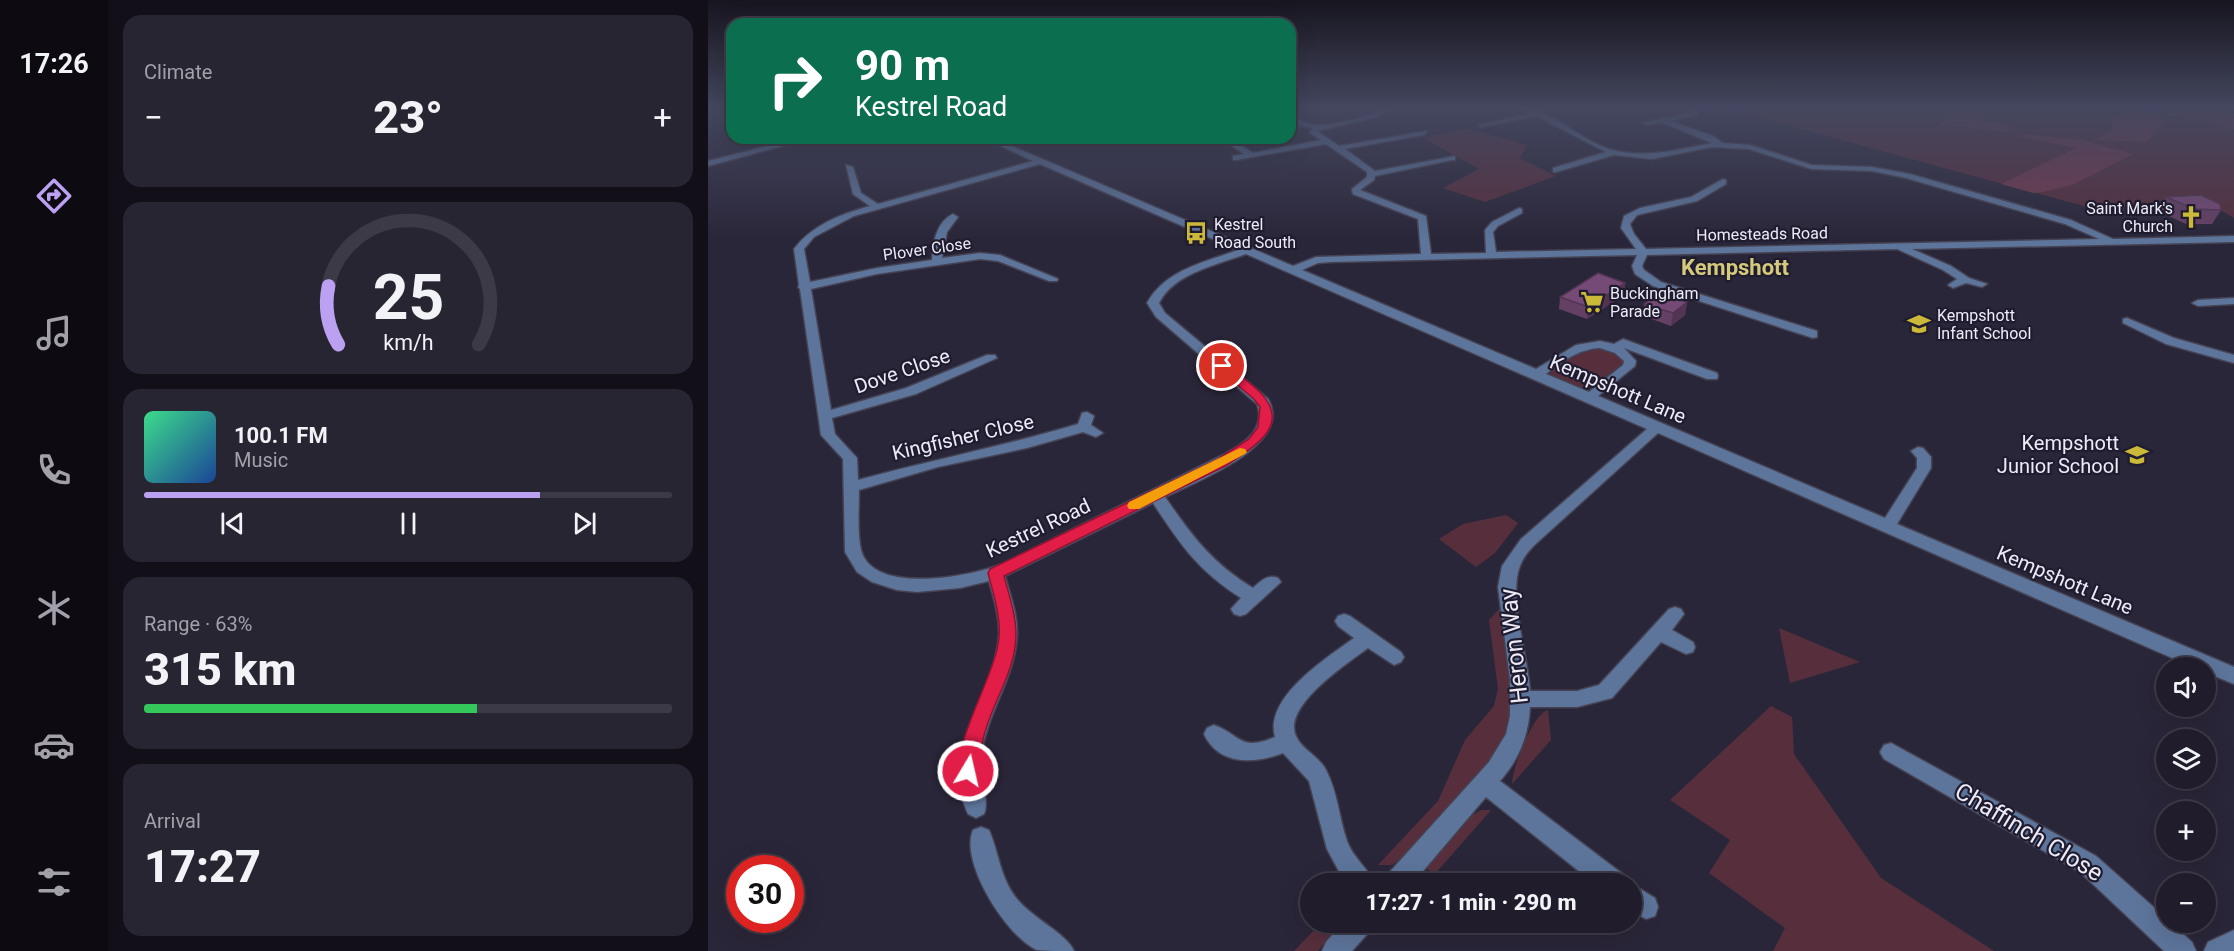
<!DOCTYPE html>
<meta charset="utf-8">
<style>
body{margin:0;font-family:Roboto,sans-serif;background:#282533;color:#f1f3f6;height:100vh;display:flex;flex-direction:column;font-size:22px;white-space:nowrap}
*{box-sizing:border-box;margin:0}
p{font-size:20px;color:#a2a1a9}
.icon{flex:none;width:33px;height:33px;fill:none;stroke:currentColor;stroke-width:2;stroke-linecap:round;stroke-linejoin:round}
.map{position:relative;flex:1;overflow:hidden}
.side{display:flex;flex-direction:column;gap:15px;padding:15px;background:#120f18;width:600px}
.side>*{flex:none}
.top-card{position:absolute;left:18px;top:18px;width:570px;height:126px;border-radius:18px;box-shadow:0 6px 24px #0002,0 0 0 2px #3d3a47;background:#0b6e4f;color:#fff;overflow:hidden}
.controls{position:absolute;left:1448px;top:657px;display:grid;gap:12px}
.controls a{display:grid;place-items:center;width:60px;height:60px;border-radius:50%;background:#201c2b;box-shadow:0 6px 24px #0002,0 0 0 2px #3d3a47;font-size:30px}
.speed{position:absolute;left:18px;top:855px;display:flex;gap:12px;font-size:30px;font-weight:700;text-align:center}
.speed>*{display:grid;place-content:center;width:78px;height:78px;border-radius:50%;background:#201c2b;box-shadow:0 6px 24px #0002,0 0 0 2px #3d3a47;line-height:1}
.speed .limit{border:9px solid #d22;background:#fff;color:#111}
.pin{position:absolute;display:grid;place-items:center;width:51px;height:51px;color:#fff;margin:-26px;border:3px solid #fff;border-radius:50%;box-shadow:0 2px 6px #0007}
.me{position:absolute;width:66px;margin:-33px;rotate:9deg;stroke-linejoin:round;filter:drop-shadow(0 0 4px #0008)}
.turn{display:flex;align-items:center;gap:21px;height:126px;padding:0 30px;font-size:27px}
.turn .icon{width:78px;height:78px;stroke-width:2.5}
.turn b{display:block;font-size:42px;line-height:51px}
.big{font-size:45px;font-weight:800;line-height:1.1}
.side .widget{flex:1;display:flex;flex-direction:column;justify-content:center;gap:9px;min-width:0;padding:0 21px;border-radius:18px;background:#282533}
.side .dial{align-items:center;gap:0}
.dial svg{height:156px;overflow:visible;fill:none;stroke:#3d3a47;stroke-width:7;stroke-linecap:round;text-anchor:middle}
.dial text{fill:#f1f3f6;stroke:none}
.song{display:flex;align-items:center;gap:18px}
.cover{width:72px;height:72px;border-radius:9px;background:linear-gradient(135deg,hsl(150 70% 55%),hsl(220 70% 35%))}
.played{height:6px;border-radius:3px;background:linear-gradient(90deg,#bca0f2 75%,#3d3a47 75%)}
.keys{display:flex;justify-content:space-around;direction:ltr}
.heat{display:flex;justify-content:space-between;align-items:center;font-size:33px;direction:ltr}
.charge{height:9px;border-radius:4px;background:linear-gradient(90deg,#34c759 63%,#3d3a47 0)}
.trip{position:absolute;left:592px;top:873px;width:342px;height:60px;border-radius:30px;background:#201c2b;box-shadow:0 6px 24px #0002,0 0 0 2px #3d3a47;font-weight:800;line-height:60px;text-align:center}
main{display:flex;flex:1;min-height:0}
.tabs{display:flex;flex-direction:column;width:108px;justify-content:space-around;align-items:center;background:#0d0b11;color:#a2a1a9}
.tabs .icon{width:42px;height:42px}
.tabs .active{color:#bca0f2}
.tabs b{font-size:27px;color:#f1f3f6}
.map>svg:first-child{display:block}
.green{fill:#572f3c}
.forest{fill:#76394d}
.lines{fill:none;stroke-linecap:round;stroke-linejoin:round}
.minor-casing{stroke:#454254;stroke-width:3}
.major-casing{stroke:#454254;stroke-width:3}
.minor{fill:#5d759b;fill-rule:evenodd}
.major{fill:#a4c1f1;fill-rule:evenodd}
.wall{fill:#654065}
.shaded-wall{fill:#533453}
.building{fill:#764a76;stroke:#533453;stroke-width:1.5}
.route{fill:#e11d48;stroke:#92132f;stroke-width:1.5}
.slow{fill:#f59e0b}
.labels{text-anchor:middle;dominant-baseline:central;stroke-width:4.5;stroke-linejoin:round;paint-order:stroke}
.far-poi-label{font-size:16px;fill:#edebf8;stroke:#201c2f;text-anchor:start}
.far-street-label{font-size:16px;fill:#edebf8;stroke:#201c2f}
.street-label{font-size:20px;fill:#edebf8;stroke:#201c2f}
.poi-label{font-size:20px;fill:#edebf8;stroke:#201c2f;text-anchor:end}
.far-district-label{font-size:22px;font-weight:bold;fill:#d5c97b;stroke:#201c2f}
.near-street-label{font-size:24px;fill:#edebf8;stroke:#201c2f}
</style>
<main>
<nav class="tabs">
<b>17:26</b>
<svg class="icon active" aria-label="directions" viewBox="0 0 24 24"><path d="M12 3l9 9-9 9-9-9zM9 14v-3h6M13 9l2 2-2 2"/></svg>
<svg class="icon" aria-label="music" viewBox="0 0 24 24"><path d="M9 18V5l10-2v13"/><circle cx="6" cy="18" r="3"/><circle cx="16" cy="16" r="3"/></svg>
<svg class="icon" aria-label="phone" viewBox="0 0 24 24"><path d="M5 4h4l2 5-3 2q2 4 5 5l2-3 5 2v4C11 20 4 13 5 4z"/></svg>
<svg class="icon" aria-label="climate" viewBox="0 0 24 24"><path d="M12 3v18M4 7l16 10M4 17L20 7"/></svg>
<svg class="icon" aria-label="car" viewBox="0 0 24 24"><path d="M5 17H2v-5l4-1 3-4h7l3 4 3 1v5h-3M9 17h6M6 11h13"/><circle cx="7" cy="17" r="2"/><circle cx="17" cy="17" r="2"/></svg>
<svg class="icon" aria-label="filters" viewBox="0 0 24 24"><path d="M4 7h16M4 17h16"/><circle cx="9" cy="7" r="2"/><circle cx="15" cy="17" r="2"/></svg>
</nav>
<section class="side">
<div class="widget"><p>Climate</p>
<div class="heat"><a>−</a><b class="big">23°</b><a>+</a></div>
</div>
<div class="widget dial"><svg viewBox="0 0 100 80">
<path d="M14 69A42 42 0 1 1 86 69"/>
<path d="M14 69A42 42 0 0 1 9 39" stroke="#bca0f2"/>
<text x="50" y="56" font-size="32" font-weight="700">25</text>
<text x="50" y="72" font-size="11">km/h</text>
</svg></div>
<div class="widget">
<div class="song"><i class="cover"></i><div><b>100.1 FM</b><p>Music</p></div></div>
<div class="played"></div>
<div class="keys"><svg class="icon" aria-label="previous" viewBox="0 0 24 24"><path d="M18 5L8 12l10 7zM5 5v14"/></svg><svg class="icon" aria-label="pause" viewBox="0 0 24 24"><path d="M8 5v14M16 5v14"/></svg><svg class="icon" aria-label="next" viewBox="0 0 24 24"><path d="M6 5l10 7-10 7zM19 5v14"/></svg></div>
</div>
<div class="widget"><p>Range · 63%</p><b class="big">315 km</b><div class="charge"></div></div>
<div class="widget"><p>Arrival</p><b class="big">17:27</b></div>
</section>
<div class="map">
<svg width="1526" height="951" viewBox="0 0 1526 951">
<rect width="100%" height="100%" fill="#2a2639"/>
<!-- green -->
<g class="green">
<polygon points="1012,107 1379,107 1526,123 1526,218 1504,205 1464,199 1394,211"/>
<polygon points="758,128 819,145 812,158 848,176 777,202 735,188 771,169 715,138"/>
<polygon points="888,347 905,351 916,361 913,365 890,383 849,366 873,350"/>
<polygon points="845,369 851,370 889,388 879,388 874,392 841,376"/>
<polygon points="798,515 810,523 787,553 768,567 731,539 755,524"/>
<polygon points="792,608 803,695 803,718 792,750 757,792 693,859 684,865 670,865 730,801 757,740 786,706 790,689 781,620"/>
<polygon points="1071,628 1152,662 1082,683"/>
<polygon points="1063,706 1084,717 1086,754 1173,878 1286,951 1065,951 1077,928 1001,873 1022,840 962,800"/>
<path d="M 840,710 L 843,740 L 804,784 C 804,769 825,713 840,710 Z"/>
<polygon points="773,810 783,810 726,875 717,867 761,817"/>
<polygon points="613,923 633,923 610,951 586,951"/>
</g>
<!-- forest -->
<g class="forest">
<polygon points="1260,107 1266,107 1276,115 1274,122 1294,124 1305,128 1297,132 1231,125 1245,111"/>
<polygon points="1379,107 1402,107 1447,113 1452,107 1506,107 1526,114 1526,130 1490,119 1451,114 1461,119 1438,142 1385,140 1404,131 1404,117 1427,112"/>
<polygon points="1314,134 1374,140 1425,154 1364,185 1335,192 1325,193 1293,184 1368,148 1314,137"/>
</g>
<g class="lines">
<!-- minor casing -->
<g class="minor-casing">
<g id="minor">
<path d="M 686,107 L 694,107 L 665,118 L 609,131 L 631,146 L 719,131 L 716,135 L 637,149 L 667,171 L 747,156 L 747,160 L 744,160 L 667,176 L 666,180 L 652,190 L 718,216 L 723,254 L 778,253 L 777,230 L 784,222 L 811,208 L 814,209 L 814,213 L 790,226 L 785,232 L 788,252 L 928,249 L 913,228 L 916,216 L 932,208 L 983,197 L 1015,179 L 1018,180 L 1018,184 L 989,201 L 929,215 L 922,224 L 926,234 L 938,249 L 1391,239 L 1357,224 L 1198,178 L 1164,171 L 1103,169 L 1041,149 L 1004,147 L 944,159 L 906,155 L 848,172 L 845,172 L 845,168 L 898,152 L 828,116 L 774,127 L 770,125 L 821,114 L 809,107 C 845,107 873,144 909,151 C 941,158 972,149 1004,143 L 953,122 L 939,125 L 935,123 L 989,111 L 991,114 L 962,121 L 1005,136 L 1015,143 L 1042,145 L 1104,165 L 1164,167 L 1202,174 L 1363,220 L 1405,239 L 1526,236 L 1526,242 L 1204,249 L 1243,266 L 1261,278 L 1279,284 L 1274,287 L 1258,283 L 1245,288 L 1240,285 L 1249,279 L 1235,270 L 1189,249 L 939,255 L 934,266 L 936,270 L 953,282 L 1109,331 L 1109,337 L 1105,338 L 945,286 L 927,274 L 924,266 L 929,255 L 623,262 L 610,263 L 594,270 L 828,369 L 868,345 L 892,341 L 906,344 L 915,339 L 1009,373 L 1010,376 L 1009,379 L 999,379 L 916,348 L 928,361 L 927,366 L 890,396 L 1177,518 L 1209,468 L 1209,458 L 1203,451 L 1210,447 L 1215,448 L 1223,457 L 1223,468 L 1189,524 L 1526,667 L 1526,684 L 1497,672 L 1497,668 L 1487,668 L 950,433 L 832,540 C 824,547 816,555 812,566 C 800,595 820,657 822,691 L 869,691 L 891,685 L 961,609 L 967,607 L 973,609 L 976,614 L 964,630 L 985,642 L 987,647 L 985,652 L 978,654 L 953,642 L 904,698 L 869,707 L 822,707 C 821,735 810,761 792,781 L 916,875 L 919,884 L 887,884 L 778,797 L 704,884 L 676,884 L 679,875 L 781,762 L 798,734 L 802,716 L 802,679 L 790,587 L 794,566 L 813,539 L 939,429 L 538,254 C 509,265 466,273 451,303 L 457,313 L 560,399 C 587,445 487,482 457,497 C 484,536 504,563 545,588 C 553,581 559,574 570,578 L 573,582 L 538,614 L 532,616 L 526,614 L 523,609 L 533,598 C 489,570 473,545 445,503 L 297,576 C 302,595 310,615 309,635 C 307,680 276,716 273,760 C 271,777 282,801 276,814 L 268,818 L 260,814 C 230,747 285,700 291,636 C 292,618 286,599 281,581 L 252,588 L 209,592 L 189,590 L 164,582 L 149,572 L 137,552 L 135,459 L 113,435 L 92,289 L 90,287 L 91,285 L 86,249 C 104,225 133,214 162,206 L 145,194 L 138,165 L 145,167 L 153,193 L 170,204 L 325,161 L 275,138 L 285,138 L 585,266 L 608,257 L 713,254 L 710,219 L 645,194 L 644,189 L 659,177 L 659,172 L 618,144 L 528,160 L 525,160 L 525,156 L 536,154 L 512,138 L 521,138 L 545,153 L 613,140 L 602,133 L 604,128 L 591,126 L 582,119 L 582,114 C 591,118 597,124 608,125 C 629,126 666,114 686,107 ZM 332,164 L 530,250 C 497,262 457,270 439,303 L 448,317 L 549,404 C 558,429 537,443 517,454 L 294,564 C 264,576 165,596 153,550 C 149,532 151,509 151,490 L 230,467 L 319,448 L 375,432 L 388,437 L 395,433 L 383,425 L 386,416 L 379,412 L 374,413 L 370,424 C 297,446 223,460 150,480 L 149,458 L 127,434 L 124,418 L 208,394 L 289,358 L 287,355 L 279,355 L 198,388 L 123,410 L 103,289 L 169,274 L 272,259 L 290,261 L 341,281 L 349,281 L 350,279 L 292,255 L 272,253 L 234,258 L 239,232 L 250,217 L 245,214 C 228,222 225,243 224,260 L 169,268 L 102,282 L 96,249 L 106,237 L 146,216 ZM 892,348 L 907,353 L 916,361 L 915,365 L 881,392 L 838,374 C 855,361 871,349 892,348 Z"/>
<polygon points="91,138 105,138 0,166 0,161"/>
<polygon points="1526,298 1526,304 1490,306 1484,303 1490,300"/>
<polygon points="1419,318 1466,338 1526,355 1526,363 1458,344 1415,323 1415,319"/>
<path d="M 636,614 L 642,616 L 693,652 L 696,657 L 693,662 L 686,665 L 660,648 C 640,663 574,706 588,736 C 594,750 611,756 618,770 C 630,793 631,818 639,841 C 645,858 660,868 667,884 L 639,884 L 635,879 L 619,849 L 601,781 L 575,753 C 547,764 511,766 496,734 L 499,728 L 506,725 C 533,735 532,752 567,737 C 556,697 619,658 646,638 L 630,626 L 627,621 L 630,616 Z"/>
<polygon points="1183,743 1388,856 1458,918 1458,922 1462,922 1484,942 1488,951 1456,951 1372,872 1176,759 1172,752 1176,745"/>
<path d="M 273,827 L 281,830 C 291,853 292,878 309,899 C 323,917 359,934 366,951 C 355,951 338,951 329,950 C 299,937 251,862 265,830 Z"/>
<polygon points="924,884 947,898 950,907 947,916 938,919 924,911"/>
<polygon points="636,922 665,922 662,931 644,951 614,951 618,942"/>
<polygon points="1526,930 1526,951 1496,951 1500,942"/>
</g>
</g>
<!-- major casing -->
<g class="major-casing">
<polygon id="major" points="1519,107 1526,107 1526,110 1520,108"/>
</g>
<!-- minor -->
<use href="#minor" class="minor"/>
<!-- major -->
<use href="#major" class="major"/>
</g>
<!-- wall -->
<g class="wall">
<polygon points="1458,197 1513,210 1504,224 1478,224 1450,211"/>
<polygon points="917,283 916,295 879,319 851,309 852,297"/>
<polygon points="979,302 977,315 963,326 935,316 936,304"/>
</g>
<!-- shaded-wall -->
<g class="shaded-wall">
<polygon points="917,283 916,295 879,319 880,307"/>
<polygon points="979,302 977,315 963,326 965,313"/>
</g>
<!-- building -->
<g class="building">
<polygon points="1493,195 1512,204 1513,210 1486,209 1458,197"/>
<polygon points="890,273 917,283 880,307 852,297"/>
<polygon points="950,293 979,302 965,313 936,304"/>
</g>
<!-- sky -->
<linearGradient id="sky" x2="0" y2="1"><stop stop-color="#17151f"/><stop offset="0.45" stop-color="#44475f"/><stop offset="1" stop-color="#44475f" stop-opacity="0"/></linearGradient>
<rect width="1526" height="240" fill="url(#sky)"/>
<!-- route -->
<path class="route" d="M 514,363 C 525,366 535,378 544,385 C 588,421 552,443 519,465 L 296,576 C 301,595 308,615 308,635 C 308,669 286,700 277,732 C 272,747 274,763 267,778 L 260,780 L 253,778 C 240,750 289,673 291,637 C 293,616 285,593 280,573 L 282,569 L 510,459 L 541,439 L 550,427 L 552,407 L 546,399 L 510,369 L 510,364 Z"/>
<!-- slow -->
<polygon class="slow" points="532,448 537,449 539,452 537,454 431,509 421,509 419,506 421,502"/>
<!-- icons -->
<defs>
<g id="church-bare" transform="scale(1.8)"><path d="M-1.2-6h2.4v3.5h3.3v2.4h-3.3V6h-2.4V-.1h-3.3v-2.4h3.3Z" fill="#ccb939" stroke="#201c2f" stroke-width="2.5" paint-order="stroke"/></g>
<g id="bus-bare" transform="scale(1.8)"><path d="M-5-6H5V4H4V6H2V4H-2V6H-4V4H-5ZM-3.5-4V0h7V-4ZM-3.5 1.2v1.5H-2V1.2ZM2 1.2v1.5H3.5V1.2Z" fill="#ccb939" stroke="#201c2f" stroke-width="2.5" paint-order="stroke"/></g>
<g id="supermarket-bare" transform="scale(1.8)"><path d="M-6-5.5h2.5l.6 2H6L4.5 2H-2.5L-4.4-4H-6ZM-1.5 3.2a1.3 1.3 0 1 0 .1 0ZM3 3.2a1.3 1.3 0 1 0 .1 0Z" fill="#ccb939" stroke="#201c2f" stroke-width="2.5" paint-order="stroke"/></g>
<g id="school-bare" transform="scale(1.8)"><path d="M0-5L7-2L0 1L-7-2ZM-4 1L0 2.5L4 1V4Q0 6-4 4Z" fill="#ccb939" stroke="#201c2f" stroke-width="2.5" paint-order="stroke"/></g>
</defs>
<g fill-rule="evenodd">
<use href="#church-bare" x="1483" y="217"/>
<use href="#bus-bare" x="488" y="233"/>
<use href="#supermarket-bare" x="884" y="302"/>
<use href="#school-bare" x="1211" y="324"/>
<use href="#school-bare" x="1429" y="455"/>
</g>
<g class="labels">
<!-- far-poi labels -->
<g class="far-poi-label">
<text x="1465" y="208" text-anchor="end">Saint Mark's<tspan x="1465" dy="18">Church</tspan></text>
<text x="506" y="224">Kestrel<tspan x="506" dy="18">Road South</tspan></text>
<text x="902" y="293">Buckingham<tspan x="902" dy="18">Parade</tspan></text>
<text x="1229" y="315">Kempshott<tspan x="1229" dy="18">Infant School</tspan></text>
</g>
<!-- far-street labels -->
<g class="far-street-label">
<text transform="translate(1054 234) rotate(-1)">Homesteads Road</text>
<text transform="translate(219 249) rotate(-8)">Plover Close</text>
</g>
<!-- street labels -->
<g class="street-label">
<text transform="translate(194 371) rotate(-19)">Dove Close</text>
<text transform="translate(910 389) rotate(23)">Kempshott Lane</text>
<text transform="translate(255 437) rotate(-13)">Kingfisher Close</text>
<text transform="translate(330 528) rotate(-25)">Kestrel Road</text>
<text transform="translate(1357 580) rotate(23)">Kempshott Lane</text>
</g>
<!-- poi labels -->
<g class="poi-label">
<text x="1411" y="443">Kempshott<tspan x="1411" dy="23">Junior School</tspan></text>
</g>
<!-- far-district labels -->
<g class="far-district-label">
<text x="1027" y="267">Kempshott</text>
</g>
<!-- near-street labels -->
<g class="near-street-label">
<text transform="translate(806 646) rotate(-96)">Heron Way</text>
<text transform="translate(1321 832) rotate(31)">Chaffinch Close</text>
</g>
</g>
</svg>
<div class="controls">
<a><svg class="icon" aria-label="sound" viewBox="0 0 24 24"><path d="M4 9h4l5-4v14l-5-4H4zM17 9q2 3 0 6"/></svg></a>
<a><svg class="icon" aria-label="layers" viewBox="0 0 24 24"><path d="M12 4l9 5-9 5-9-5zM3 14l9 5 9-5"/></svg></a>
<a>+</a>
<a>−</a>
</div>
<div class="speed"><div class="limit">30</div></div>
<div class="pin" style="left:514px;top:366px;background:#d93025"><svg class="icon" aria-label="arrive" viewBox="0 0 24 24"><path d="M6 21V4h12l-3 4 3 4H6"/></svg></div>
<svg class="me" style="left:260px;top:771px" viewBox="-20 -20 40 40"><circle r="17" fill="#e11d48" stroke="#fff" stroke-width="3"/><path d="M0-11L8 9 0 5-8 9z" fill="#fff"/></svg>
<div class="trip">17:27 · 1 min · 290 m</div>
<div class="top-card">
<div class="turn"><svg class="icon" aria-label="right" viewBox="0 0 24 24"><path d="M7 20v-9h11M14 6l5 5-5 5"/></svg><div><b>90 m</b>Kestrel Road</div></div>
</div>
</div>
</main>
